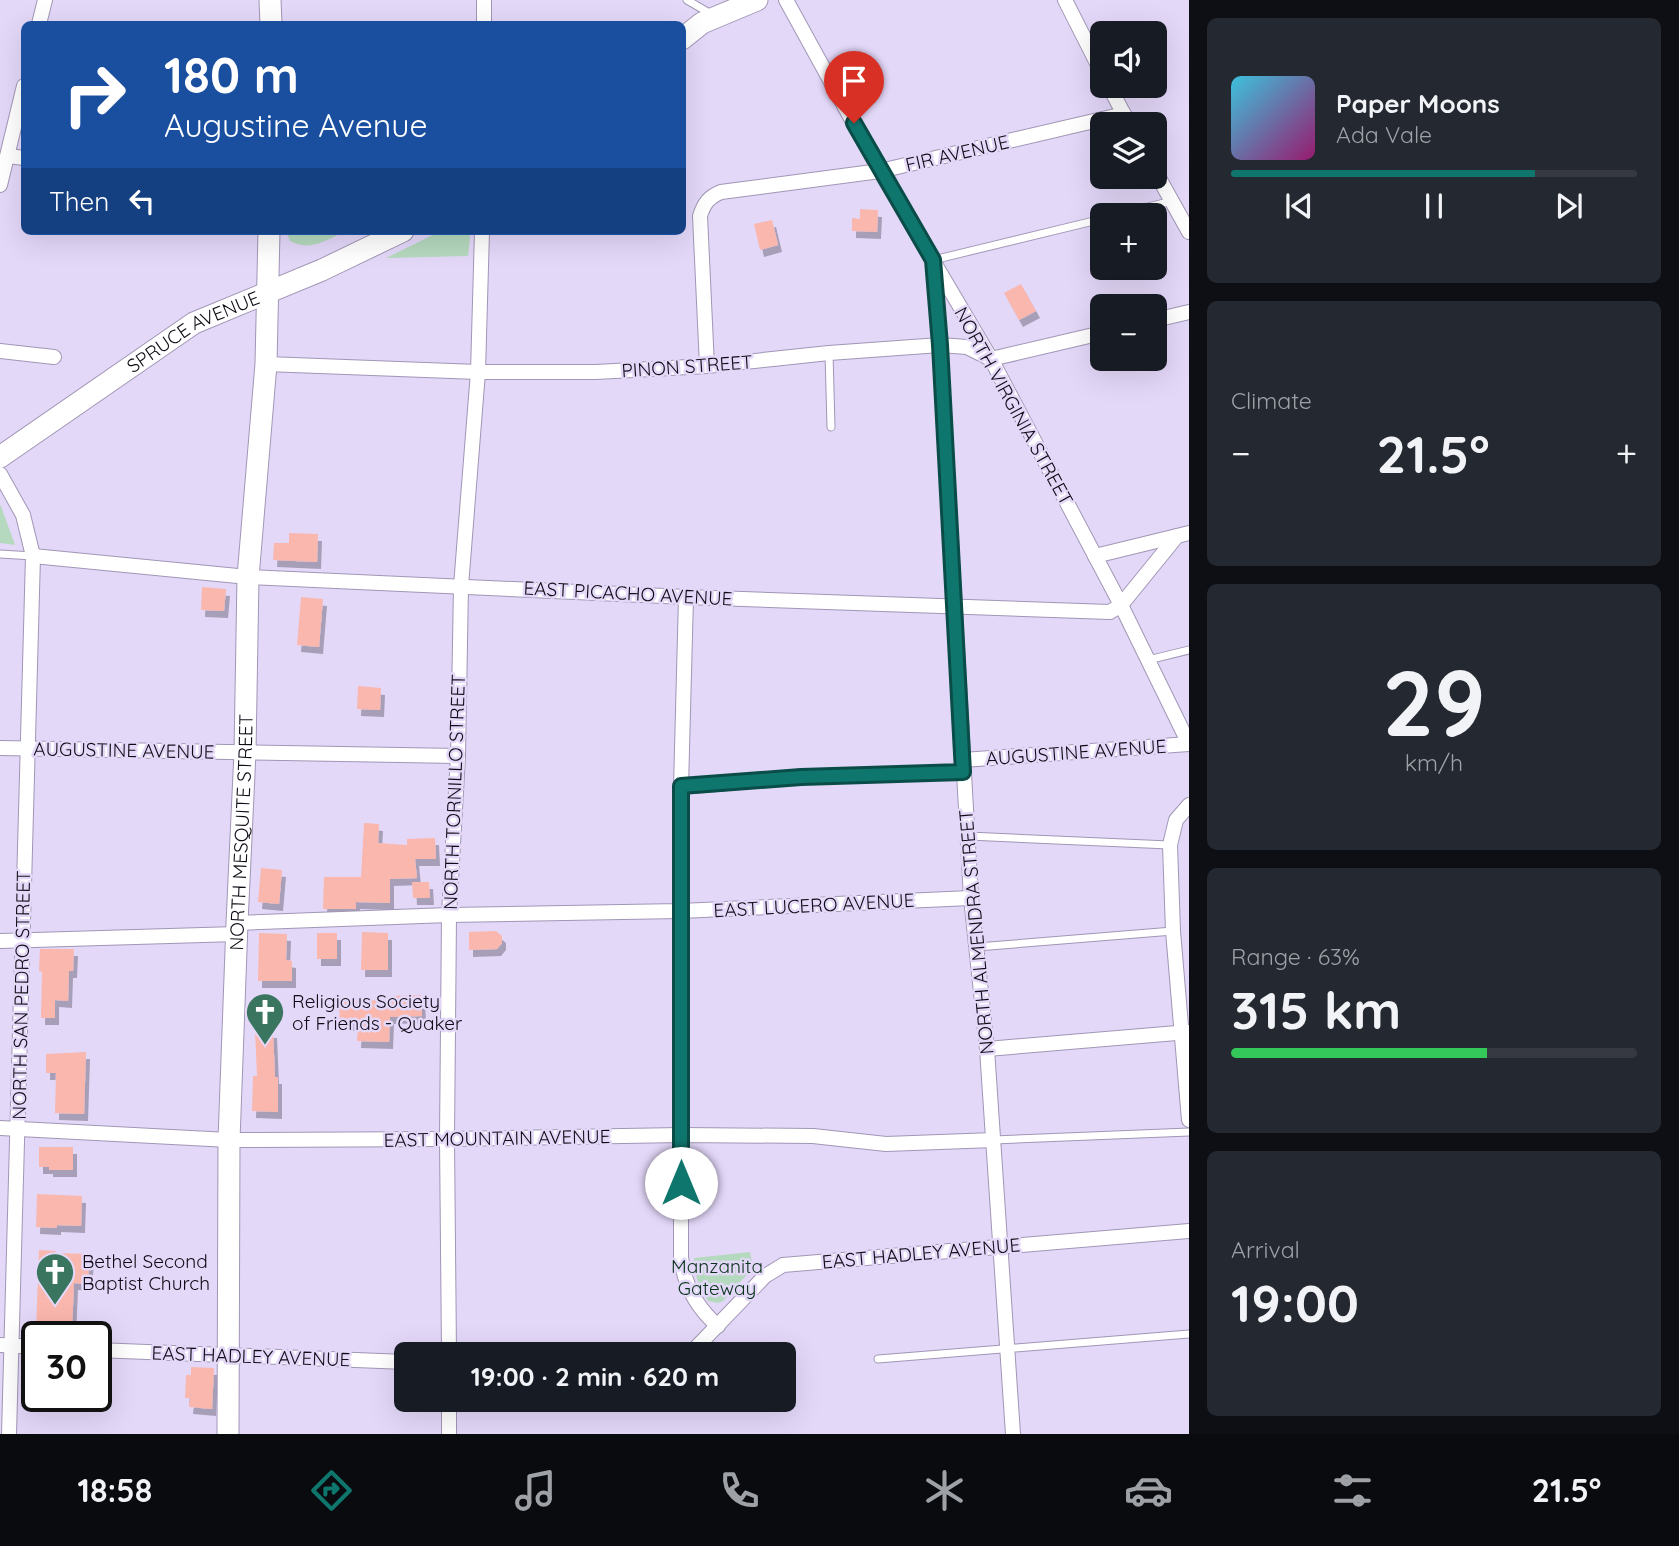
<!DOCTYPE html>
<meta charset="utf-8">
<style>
body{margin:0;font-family:Quicksand,sans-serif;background:#242831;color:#f1f3f6;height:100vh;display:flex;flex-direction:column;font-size:26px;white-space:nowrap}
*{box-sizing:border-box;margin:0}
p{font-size:23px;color:#9ea1a6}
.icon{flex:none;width:38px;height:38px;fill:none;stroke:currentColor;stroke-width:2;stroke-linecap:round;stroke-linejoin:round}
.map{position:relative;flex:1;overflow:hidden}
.panel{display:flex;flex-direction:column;gap:18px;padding:18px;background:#0d0f14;width:490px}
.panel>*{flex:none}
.guide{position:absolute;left:21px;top:21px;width:665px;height:214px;border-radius:10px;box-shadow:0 7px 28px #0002;background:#1a4fa0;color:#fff;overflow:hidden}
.controls{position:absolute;left:1090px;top:21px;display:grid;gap:14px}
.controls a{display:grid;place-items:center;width:77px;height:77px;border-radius:10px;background:#171b24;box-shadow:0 7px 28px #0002;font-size:35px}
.speed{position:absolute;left:21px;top:1321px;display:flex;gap:14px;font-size:35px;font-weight:700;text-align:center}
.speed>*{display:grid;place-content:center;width:91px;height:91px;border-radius:50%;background:#171b24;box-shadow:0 7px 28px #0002;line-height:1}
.speed .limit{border:4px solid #111;border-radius:10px;background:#fff;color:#111}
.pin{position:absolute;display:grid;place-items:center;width:60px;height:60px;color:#fff;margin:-72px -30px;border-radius:50% 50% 50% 0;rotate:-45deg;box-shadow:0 0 7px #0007}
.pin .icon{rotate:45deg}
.me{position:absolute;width:77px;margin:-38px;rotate:0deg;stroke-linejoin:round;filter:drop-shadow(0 0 5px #0008)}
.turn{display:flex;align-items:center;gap:24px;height:147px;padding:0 28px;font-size:32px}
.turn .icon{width:91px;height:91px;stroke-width:2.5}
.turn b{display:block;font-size:49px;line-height:60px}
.then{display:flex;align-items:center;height:66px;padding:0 28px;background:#0003;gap:14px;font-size:26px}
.big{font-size:52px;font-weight:700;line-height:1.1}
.panel .widget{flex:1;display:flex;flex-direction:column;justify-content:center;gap:10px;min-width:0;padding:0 24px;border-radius:10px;background:#242831}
.panel .dial{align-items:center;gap:0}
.dial b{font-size:91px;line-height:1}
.song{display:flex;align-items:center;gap:21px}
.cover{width:84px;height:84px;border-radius:10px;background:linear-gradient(135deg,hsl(190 70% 55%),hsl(320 70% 35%))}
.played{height:7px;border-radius:4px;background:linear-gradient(90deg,#0f766e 75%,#363941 75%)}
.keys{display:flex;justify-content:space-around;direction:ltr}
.heat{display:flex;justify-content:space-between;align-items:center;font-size:38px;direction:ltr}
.charge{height:10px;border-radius:5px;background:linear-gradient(90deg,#34c759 63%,#363941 0)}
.trip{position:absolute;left:394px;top:1342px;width:402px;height:70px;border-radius:10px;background:#171b24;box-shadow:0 7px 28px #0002;font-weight:700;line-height:70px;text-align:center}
.tab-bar{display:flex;height:112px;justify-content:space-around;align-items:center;background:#090b0e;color:#9ea1a6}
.tab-bar .icon{width:49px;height:49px}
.tab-bar .current{color:#0f766e}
.tab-bar b{font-size:32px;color:#f1f3f6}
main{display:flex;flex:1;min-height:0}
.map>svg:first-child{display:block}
.green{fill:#b5d9be}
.building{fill:#fab7ae;filter:url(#shadow)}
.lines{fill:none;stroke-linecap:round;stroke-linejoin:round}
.lane-casing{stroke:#a196b5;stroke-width:9}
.street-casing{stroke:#a196b5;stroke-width:16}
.secondary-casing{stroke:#a196b5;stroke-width:23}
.lane{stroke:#fff;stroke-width:7}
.street{stroke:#fff;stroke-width:14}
.secondary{stroke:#fff;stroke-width:21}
.route-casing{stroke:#0a4d48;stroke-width:18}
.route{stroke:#0f766e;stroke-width:12}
.labels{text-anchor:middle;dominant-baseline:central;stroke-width:5;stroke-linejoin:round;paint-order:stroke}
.street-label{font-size:19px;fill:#100b16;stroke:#e4d8f9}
.poi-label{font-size:19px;fill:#100b16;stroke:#e4d8f9;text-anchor:start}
.park-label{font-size:19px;fill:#093319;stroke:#e4d8f9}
</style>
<main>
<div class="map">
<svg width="1189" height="1434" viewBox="0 0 1189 1434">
<defs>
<filter id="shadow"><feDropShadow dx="4" dy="7" stdDeviation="0" flood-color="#0004"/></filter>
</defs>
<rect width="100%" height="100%" fill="#e4d8f9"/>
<!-- green -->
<g class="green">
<path d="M 286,231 L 346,231 C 326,240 311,252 290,241 Z"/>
<polygon points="441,231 468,231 470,237 468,256 386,258"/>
<polygon points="0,505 1,506 15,545 0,543"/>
<path d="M 750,1252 L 753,1268 L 723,1301 L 718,1303 L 708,1301 C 699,1287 694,1275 694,1258 Z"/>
</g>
<!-- building -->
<g class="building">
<polygon points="860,209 878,210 877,232 852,231 852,218 860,219"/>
<polygon points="772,220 778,245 760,250 754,224"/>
<polygon points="1021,284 1036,311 1019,320 1004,293"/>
<polygon points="289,533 318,534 317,562 273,560 274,543 289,543"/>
<polygon points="202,587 226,589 224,611 201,610"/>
<polygon points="301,597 323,599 319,647 297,645"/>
<polygon points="358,686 381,688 380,710 357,709"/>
<polygon points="364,823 379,824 378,843 407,845 407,839 435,838 436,859 415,859 417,878 390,879 390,903 356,902 356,909 323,909 324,877 361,877"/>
<polygon points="261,868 282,870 279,904 258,902"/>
<polygon points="412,882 429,882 430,898 413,898"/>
<polygon points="496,931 502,936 502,943 497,949 469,950 469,932"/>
<polygon points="362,932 388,933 388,970 361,970"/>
<polygon points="259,933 287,934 286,960 292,961 292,981 258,981"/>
<rect x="317" y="933" width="20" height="26"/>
<polygon points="40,949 74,949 73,971 69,971 68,1001 55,1000 55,1018 41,1018 42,972 39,971"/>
<polygon points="421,995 422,1016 390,1017 389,1042 357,1041 358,1024 340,1024 339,1001 390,1000 390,996"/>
<polygon points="255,1031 273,1031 275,1077 278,1077 278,1112 252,1111 253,1076 257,1076"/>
<polygon points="86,1052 84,1114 55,1113 56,1073 46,1073 46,1054"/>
<polygon points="39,1147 73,1147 73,1170 49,1170 49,1167 39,1167"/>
<polygon points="37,1194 82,1196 81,1226 57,1225 57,1228 36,1227"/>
<polygon points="39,1250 56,1251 55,1253 90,1254 88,1284 74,1283 72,1330 36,1329"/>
<polygon points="191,1367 214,1368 212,1409 189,1407 190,1398 185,1398 186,1375 191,1375"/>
</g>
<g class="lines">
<!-- lane casing -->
<g class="lane-casing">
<g id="lane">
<polyline points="687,0 711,14"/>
<polyline points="1116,215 1172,201"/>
<polyline points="933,260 1102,219"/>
<polyline points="829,353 831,427"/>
<polyline points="0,554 33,556"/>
<polyline points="1148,660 1189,650"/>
<polyline points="968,836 1169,845"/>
<polyline points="977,947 1173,931"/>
<polyline points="994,1140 1189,1132"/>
<polyline points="878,1359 1189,1334"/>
</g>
</g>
<!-- street casing -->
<g class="street-casing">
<g id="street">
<polyline points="786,0 880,171 991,359 1121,605 1189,744"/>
<polyline points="1065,0 1102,73"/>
<polyline points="39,24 45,0"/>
<polyline points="484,24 484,0"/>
<polyline points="1109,86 1129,124"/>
<polyline points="8,156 24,158"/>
<polyline points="1155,171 1189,232"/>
<polyline points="0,185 24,86"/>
<polyline points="933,260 940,345 971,898 987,1049 1013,1434"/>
<polyline points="1155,320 1189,312"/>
<polyline points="0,351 54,357"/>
<polyline points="266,364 478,372 596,372 707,366 829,353 940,345 967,347 991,359 1102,333"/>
<path d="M 707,366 L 700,216 C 704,203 709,197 721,192 L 880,171 L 1124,114"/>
<polyline points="0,474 23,515 33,556 248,577 686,597 1110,612 1121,605 1177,536 1189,533"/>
<polyline points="1095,556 1177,536"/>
<path d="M 686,597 L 681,787 L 681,1257 C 684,1284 697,1308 718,1326"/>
<polyline points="0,748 458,756"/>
<polyline points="963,760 1189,744"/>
<polyline points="681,787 801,777 963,772"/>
<polyline points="1189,805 1176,820 1170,845 1173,931 1189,1120"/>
<polyline points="237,923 449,915 680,911 971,898"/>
<polyline points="0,941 237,934"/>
<polyline points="987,1049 1189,1032"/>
<polyline points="0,1128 229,1140 447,1139 681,1135 813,1136 886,1144 994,1140"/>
<polyline points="0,1345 37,1347"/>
<polyline points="96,1350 406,1362"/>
<polyline points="449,1354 447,1139 449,915 458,756 461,586 478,372 482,231"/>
<polyline points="690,1354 765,1276 783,1265 1189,1231"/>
<polyline points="449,1400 449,1434"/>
<polyline points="9,1434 33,556"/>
</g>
</g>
<!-- secondary casing -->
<g class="secondary-casing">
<g id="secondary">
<polyline points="270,0 271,24"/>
<polyline points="682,39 702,23 757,0"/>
<path id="s1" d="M 0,457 L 194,323 L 322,270 L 403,231"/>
<path id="s2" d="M 228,1434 L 229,1140 L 237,923 L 245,752 L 248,577 L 266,364 L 269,231"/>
</g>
</g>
<!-- lane -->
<use href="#lane" class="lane"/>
<!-- street -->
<use href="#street" class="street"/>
<!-- secondary -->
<use href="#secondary" class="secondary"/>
</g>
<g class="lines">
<!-- route casing -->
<g class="route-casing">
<polyline id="route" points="681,1183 681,786 801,777 963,772 940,345 933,260 854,123"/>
</g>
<!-- route -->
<use href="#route" class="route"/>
</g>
<!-- icons -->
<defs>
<g id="church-pin" transform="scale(2.0125)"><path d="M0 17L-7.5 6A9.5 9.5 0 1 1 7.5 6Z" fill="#39755f" stroke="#e4d8f9"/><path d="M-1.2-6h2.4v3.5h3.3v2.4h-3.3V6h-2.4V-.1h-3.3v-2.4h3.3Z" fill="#fff"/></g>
</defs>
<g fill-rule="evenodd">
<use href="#church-pin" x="265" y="1012"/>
<use href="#church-pin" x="55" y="1272"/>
</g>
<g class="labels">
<!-- street labels -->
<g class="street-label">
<text transform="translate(957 153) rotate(-13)">FIR AVENUE</text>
<text stroke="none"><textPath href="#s1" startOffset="231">SPRUCE AVENUE</textPath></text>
<text transform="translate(687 366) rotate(-4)">PINON STREET</text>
<text transform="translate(1014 406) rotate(61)">NORTH VIRGINIA STREET</text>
<text transform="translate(628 593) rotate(3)">EAST PICACHO AVENUE</text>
<text transform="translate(124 750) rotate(1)">AUGUSTINE AVENUE</text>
<text transform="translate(1076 752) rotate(-4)">AUGUSTINE AVENUE</text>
<text transform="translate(454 792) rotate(-88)">NORTH TORNILLO STREET</text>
<text stroke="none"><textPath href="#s2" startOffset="602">NORTH MESQUITE STREET</textPath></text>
<text transform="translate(814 905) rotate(-3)">EAST LUCERO AVENUE</text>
<text transform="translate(976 932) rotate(-95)">NORTH ALMENDRA STREET</text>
<text transform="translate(21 995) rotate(-89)">NORTH SAN PEDRO STREET</text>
<text transform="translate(497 1138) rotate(-1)">EAST MOUNTAIN AVENUE</text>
<text transform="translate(921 1253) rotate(-5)">EAST HADLEY AVENUE</text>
<text transform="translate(251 1356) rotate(2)">EAST HADLEY AVENUE</text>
</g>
<!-- poi labels -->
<g class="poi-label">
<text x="292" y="1001">Religious Society<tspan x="292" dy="22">of Friends - Quaker</tspan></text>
<text x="82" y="1261">Bethel Second<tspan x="82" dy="22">Baptist Church</tspan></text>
</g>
<!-- park labels -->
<g class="park-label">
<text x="717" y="1266">Manzanita<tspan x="717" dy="22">Gateway</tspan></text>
</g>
</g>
</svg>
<div class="controls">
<a><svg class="icon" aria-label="sound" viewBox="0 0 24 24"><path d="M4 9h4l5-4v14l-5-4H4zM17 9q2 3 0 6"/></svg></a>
<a><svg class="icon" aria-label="layers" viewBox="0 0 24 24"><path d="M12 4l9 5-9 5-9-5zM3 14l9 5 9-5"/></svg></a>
<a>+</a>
<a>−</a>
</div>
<div class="speed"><div class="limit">30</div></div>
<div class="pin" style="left:854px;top:123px;background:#d93025"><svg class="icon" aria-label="arrive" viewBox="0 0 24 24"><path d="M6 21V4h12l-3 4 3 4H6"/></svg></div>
<svg class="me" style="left:681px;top:1183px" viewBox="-20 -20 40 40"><circle r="19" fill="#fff"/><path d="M0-13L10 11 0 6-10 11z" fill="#0f766e"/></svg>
<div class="trip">19:00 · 2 min · 620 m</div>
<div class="guide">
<div class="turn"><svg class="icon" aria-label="right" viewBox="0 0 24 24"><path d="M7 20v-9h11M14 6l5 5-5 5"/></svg><div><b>180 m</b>Augustine Avenue</div></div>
<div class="then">Then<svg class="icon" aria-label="left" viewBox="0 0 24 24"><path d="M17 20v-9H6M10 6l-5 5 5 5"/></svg></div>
</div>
</div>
<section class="panel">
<div class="widget">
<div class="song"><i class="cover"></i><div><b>Paper Moons</b><p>Ada Vale</p></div></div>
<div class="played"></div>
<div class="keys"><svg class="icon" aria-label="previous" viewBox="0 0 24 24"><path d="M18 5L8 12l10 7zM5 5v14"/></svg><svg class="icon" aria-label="pause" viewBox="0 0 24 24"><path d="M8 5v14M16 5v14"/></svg><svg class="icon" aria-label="next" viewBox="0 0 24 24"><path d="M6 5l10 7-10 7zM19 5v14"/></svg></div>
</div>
<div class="widget"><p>Climate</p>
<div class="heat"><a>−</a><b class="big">21.5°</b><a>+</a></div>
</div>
<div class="widget dial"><b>29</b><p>km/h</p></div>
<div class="widget"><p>Range · 63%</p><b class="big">315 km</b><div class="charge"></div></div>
<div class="widget"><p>Arrival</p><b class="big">19:00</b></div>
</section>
</main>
<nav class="tab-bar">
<b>18:58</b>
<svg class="icon current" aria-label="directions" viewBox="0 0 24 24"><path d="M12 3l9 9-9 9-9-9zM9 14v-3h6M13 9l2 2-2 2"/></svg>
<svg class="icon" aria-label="music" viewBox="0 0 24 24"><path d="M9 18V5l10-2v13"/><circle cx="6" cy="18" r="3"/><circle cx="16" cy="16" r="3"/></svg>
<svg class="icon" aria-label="phone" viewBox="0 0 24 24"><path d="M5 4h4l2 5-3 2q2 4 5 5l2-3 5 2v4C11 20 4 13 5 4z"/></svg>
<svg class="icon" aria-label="climate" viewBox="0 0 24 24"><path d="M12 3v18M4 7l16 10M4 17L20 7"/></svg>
<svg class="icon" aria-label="car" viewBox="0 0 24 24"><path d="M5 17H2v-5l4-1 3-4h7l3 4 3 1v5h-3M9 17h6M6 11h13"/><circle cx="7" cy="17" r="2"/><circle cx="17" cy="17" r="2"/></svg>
<svg class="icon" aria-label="filters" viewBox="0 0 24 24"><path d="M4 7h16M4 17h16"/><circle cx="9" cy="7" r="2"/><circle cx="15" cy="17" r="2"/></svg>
<b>21.5°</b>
</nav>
